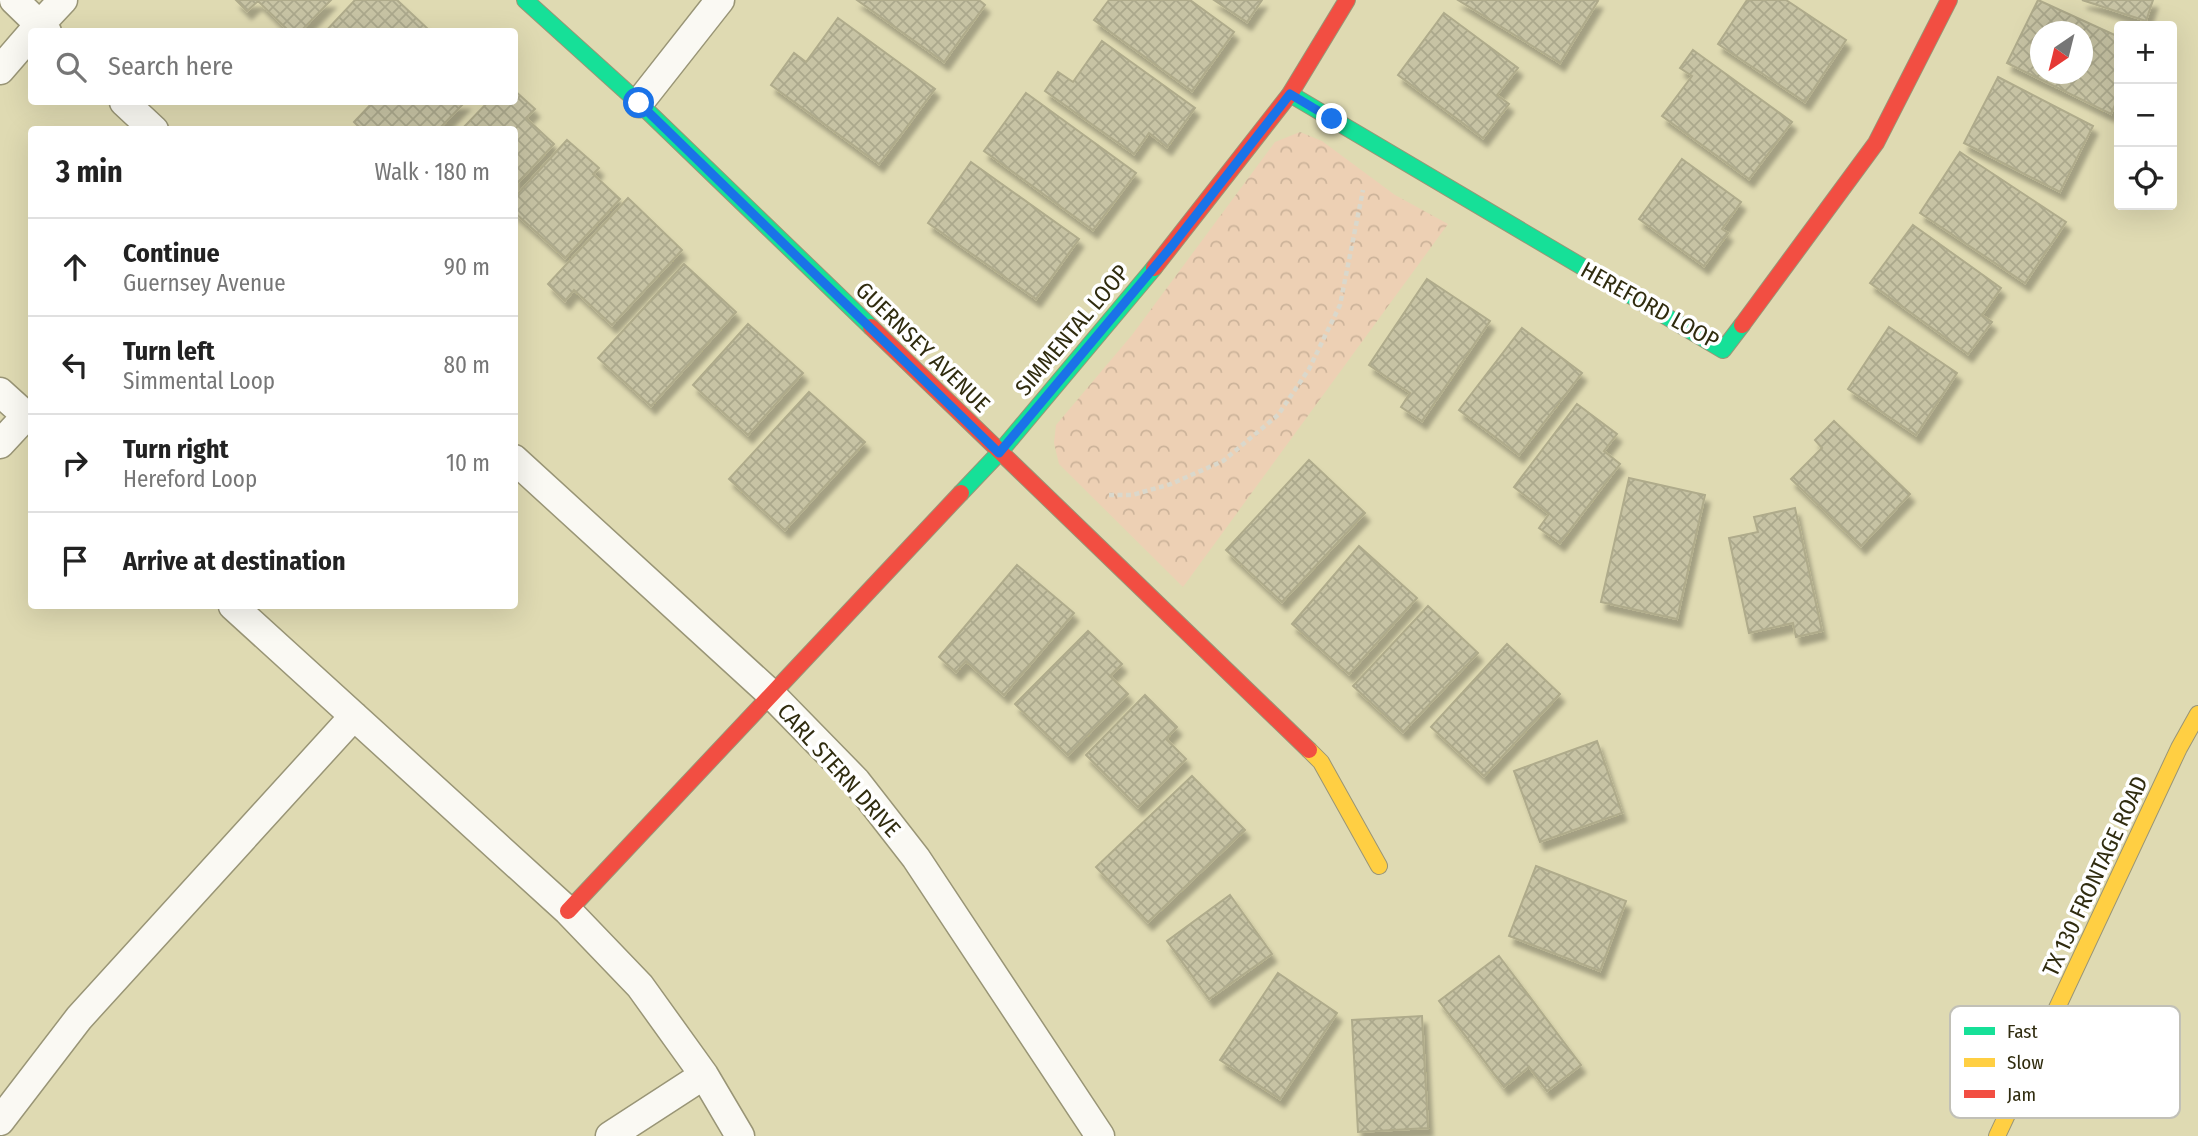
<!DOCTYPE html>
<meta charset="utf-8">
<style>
body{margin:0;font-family:"Fira Sans Condensed",sans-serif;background:#f6f6f6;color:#222}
.controls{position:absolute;right:21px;top:21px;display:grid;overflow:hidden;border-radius:7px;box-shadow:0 7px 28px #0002}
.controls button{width:63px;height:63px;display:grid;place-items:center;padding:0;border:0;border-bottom:2px solid #e0e0e0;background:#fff;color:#222;font:35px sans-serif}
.compass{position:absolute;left:2030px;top:21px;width:63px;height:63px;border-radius:50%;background:#fff;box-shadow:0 7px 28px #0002;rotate:215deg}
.stop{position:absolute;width:21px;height:21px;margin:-16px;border:5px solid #1a73e8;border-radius:50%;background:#fff}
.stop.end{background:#1a73e8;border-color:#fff;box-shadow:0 2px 7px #0008}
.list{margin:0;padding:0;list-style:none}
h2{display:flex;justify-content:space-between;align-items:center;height:91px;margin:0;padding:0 28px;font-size:30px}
h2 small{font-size:23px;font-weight:400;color:#767676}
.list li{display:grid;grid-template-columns:46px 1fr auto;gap:21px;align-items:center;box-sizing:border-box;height:98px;padding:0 28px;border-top:2px solid #e0e0e0}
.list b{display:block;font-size:26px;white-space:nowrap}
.list p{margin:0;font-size:23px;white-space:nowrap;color:#767676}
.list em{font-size:23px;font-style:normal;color:#767676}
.icon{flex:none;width:38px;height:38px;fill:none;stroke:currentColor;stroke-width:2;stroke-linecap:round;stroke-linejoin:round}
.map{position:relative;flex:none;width:2198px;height:1136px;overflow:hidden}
.search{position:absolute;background:#fff;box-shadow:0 7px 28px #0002;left:28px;top:28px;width:490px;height:77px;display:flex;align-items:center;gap:18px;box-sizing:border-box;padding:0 24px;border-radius:7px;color:#767676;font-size:26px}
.panel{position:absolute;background:#fff;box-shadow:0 7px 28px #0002;left:28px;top:126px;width:490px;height:483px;border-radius:7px}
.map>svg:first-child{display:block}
</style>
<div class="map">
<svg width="2198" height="1136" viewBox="0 0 2198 1136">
<defs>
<pattern id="forest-crowns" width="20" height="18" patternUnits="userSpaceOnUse" patternTransform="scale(1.75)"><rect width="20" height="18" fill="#edd0b4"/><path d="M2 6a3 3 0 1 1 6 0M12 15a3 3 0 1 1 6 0" fill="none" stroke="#ccb39a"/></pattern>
<pattern id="building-cross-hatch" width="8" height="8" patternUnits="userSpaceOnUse" patternTransform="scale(1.75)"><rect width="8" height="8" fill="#c7c3a4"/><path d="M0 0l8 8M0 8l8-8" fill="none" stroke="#aba88c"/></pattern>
<filter id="shadow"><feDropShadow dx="4.5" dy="8" stdDeviation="2" flood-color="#0004"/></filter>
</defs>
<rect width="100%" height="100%" fill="#dfdab2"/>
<path fill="url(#forest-crowns)" d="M1300 132 1322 141 1395 195 1448 224 1183 587 1059 464 1054 443 1056 425 1132 335 1275 142Z"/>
<path fill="url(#building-cross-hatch)" stroke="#afab8b" stroke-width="2" fill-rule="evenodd" filter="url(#shadow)" d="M236 0H331L300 32H290L258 1 247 11Z
M355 0H397L428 29 325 32Z
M857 0H979L985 5 944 62Z
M1109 0H1190L1234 32 1192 91 1094 20Z
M1214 0H1262L1247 22Z
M1458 0H1596L1598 1 1560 63Z
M1747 0H1786L1846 40 1805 102 1718 44Z
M2038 0 2119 37V96L2111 114 2007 63ZM2040 32H2082V74H2040Z
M2082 0H2153L2146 21Z
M1444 13 1518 68 1497 95 1509 104 1483 138 1398 75Z
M838 18 935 89 879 164 771 85 794 53 806 62Z
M1102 41 1195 108 1167 147 1149 133 1134 154 1045 91 1058 72 1073 82Z
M1693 50 1792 122 1749 179 1662 116 1692 76 1680 68Z
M1998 77 2093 126 2060 192 1964 143Z
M514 90 535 109 526 118 554 144 514 187V130H461L488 102H514Z
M1026 93 1136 173 1093 230 984 151Z
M373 102H465L438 130H362L354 122Z
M567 140 599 168 593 174 620 199 565 258 514 212V198Z
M1960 152 2066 222 2025 283 1920 213Z
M1682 159 1741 202 1722 229 1728 233 1704 266 1639 219Z
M971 162 1079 239 1036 299 928 223Z
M628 198 682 250 612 325 574 290 565 301 548 284Z
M1913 225 2001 288 1982 315 1992 322 1968 354 1870 283Z
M684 264 736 312 651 406 598 358Z
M1427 279 1490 321 1422 421 1401 407 1410 393 1369 365Z
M748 324 803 373 748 435 693 385Z
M1889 327 1957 373 1916 435 1848 389Z
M1522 328 1582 373 1519 455 1459 410Z
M809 392 865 442 785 530 729 479Z
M1577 404 1617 434 1604 451 1620 464 1560 543 1539 528 1549 514 1514 487Z
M1834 421 1910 494 1861 546 1791 479 1822 448 1815 440Z
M1309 460 1365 513 1282 602 1226 550Z
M1629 478 1705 495 1677 619 1601 602Z
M1795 508 1822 631 1796 637 1793 623 1749 633 1729 538 1758 532 1754 517Z
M1359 546 1417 598 1349 674 1292 624Z
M1017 565 1074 613 1004 695 966 661 956 672 939 657Z
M1428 606 1478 653 1403 732 1353 686Z
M1088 631 1122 664 1110 676 1128 694 1068 755 1015 704Z
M1507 644 1560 694 1484 776 1431 727Z
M1145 695 1177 727 1166 739 1186 759 1138 807 1086 755Z
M1597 741 1622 813 1540 842 1514 771Z
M1192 776 1245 830 1148 922 1096 867Z
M1536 866 1626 901 1600 971 1509 936Z
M1230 895 1272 954 1209 999 1167 941Z
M1499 956 1581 1065 1547 1091 1529 1067 1504 1087 1439 1001Z
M1278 973 1337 1013 1280 1099 1220 1060Z
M1422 1016 1428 1128 1358 1132 1352 1020Z"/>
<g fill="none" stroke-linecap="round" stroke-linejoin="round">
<defs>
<path id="street" d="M14 0 47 32
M33 32 63 0
M0 70 32 33
M124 102 154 130
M639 103 720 0
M0 392 32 421
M0 444 26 416
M514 459 771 694 856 781 916 858 1100 1136
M233 606 568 911 640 986 704 1075 740 1136
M0 1121 79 1018 354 716
M610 1136 704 1075"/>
<path id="fast" d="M525 0 639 103 871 327
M1290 94 1723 350 1742 325
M961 493 999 453 1154 268"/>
<path id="slow" d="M2179 748 2198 714
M1309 750 1321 762 1379 866
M1997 1136 2179 748"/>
<path id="jam" d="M1154 268 1290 94 1347 0
M1742 325 1876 143 1949 0
M871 327 1309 750
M568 911 961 493"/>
</defs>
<use href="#street" stroke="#999576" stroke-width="31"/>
<use href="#fast" stroke="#999576" stroke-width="18"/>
<use href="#slow" stroke="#999576" stroke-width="18"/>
<use href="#jam" stroke="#999576" stroke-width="18"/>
<path stroke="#dad8cc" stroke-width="4.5" stroke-dasharray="5 3.5" stroke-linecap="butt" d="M1109 495H1132L1171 484 1223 461 1278 415 1309 369 1340 305 1363 190"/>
<use href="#street" stroke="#faf9f3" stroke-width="28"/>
<use href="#fast" stroke="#16e098" stroke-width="16"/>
<use href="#slow" stroke="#ffcf43" stroke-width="16"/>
<use href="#jam" stroke="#f24e42" stroke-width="16"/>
</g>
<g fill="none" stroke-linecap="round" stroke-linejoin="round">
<path stroke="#1a73e8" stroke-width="9" d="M639 103 999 453 1172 246 1290 94 1332 119"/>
</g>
<g text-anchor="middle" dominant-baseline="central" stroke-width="7" stroke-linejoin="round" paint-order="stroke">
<g font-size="23" fill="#302c0f" stroke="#fff">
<text transform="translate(1650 305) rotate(29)">HEREFORD LOOP</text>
<text transform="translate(1072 330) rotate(-50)">SIMMENTAL LOOP</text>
<text transform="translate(923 347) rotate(44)">GUERNSEY AVENUE</text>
<text transform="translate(839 770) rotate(48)">CARL STERN DRIVE</text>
<text transform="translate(2095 876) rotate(-65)">TX 130 FRONTAGE ROAD</text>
</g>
</g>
<rect x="1950" y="1006" width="230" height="112" rx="10" fill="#fff" stroke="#c1c0b7" stroke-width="2"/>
<rect x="1964" y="1027" width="31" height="8" fill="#16e098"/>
<rect x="1964" y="1058" width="31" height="9" fill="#ffcf43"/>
<rect x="1964" y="1090" width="31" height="8" fill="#f24e42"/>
<g font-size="19" fill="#302c0f">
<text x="2007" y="1038">Fast</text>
<text x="2007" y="1069">Slow</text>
<text x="2007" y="1101">Jam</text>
</g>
</svg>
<div class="controls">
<button>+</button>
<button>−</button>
<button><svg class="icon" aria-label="locate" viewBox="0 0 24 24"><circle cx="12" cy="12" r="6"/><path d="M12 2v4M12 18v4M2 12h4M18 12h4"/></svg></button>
</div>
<svg class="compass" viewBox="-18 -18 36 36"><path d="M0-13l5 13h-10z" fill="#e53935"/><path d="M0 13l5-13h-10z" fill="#767676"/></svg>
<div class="stop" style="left:639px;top:103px"></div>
<div class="stop end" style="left:1332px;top:119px"></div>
<div class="search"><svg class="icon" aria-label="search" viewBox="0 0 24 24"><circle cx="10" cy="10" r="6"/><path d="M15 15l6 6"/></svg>Search here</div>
<section class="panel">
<h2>3 min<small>Walk · 180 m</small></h2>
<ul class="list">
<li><svg class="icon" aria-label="ahead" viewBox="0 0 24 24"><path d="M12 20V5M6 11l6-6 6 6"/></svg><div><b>Continue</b><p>Guernsey Avenue</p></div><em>90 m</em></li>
<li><svg class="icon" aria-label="left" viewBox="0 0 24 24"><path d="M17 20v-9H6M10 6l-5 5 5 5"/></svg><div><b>Turn left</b><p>Simmental Loop</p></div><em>80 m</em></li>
<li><svg class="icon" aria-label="right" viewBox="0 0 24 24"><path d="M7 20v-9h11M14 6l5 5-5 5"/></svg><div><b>Turn right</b><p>Hereford Loop</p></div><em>10 m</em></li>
<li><svg class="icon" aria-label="arrive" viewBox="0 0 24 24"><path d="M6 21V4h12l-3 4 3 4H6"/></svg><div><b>Arrive at destination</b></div></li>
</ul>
</section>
</div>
